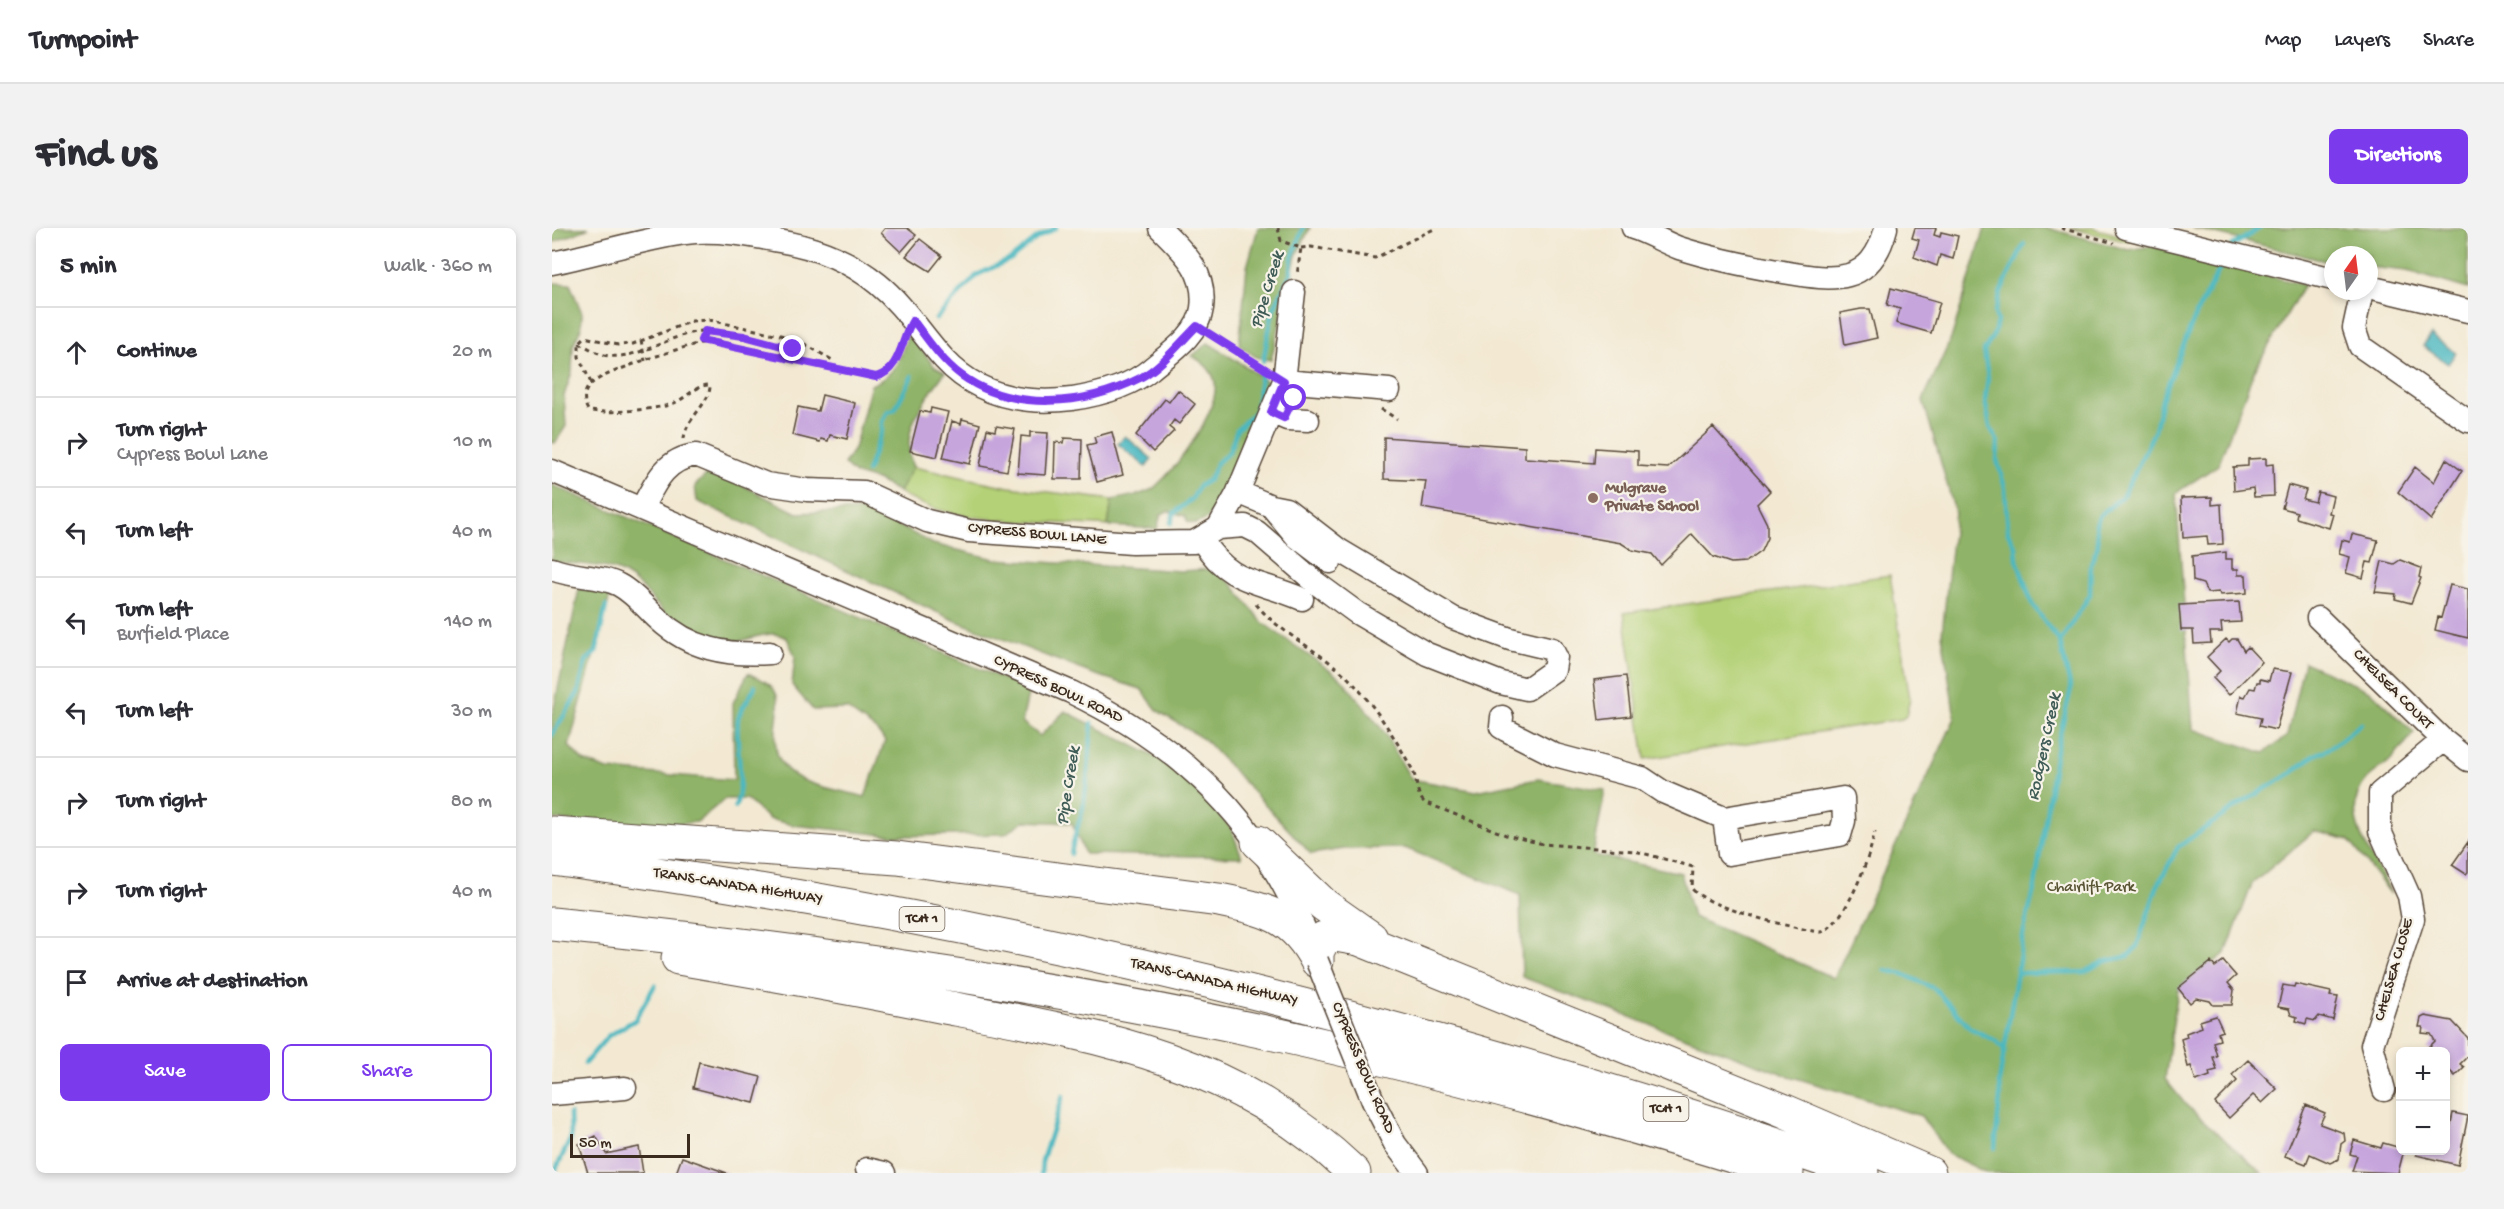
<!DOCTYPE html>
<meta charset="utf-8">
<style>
body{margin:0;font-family:"Gochi Hand",sans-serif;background:#f2f2f3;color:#2b2b33}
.controls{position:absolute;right:18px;bottom:18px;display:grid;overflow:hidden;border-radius:9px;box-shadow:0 3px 9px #0003}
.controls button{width:54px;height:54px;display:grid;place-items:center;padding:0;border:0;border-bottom:2px solid #e1e1e2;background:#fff;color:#2b2b33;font:30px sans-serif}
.compass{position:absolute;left:1772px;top:18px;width:54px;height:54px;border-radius:50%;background:#fff;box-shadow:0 3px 9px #0003;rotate:14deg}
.scale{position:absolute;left:18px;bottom:15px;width:120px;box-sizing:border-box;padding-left:6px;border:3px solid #3b2a1e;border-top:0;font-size:16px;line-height:21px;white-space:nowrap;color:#3b2a1e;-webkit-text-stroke:4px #f7f3e8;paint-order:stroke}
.stop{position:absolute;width:18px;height:18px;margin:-14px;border:4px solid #7c3aed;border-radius:50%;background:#fff}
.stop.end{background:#7c3aed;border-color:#fff;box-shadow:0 2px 6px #0008}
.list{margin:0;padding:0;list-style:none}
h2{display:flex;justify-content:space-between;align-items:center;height:78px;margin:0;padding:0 24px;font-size:26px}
h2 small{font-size:20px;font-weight:400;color:#7c7c81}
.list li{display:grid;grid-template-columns:39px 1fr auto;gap:18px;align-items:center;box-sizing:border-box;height:90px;padding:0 24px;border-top:2px solid #e1e1e2}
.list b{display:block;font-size:22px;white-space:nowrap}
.list p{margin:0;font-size:20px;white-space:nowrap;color:#7c7c81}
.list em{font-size:20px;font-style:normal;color:#7c7c81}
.actions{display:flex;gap:12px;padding:18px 24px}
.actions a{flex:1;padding:14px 0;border:2px solid #7c3aed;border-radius:9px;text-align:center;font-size:21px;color:#7c3aed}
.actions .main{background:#7c3aed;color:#fff}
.icon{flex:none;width:33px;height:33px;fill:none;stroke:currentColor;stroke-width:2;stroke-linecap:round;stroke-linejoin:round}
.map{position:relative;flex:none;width:1916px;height:945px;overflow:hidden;border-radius:9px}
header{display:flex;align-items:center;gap:36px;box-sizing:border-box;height:84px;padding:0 30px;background:#fff;border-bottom:2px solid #e1e1e2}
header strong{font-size:28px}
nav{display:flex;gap:33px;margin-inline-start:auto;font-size:21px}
.intro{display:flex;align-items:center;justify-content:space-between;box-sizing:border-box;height:144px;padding:0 36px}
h1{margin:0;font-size:42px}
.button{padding:15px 27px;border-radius:9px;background:#7c3aed;color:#fff;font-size:21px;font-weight:700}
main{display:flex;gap:36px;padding:0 36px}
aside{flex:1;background:#fff;border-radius:9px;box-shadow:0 3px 9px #0003}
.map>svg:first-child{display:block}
</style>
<header>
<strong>Turnpoint</strong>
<nav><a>Map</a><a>Layers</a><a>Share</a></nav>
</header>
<div class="intro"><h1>Find us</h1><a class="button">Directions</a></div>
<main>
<aside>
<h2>5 min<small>Walk · 360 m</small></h2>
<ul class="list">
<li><svg class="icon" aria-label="ahead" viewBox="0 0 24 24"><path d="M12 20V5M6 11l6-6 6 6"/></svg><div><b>Continue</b></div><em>20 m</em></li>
<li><svg class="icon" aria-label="right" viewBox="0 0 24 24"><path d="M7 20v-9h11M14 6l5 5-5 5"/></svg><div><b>Turn right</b><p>Cypress Bowl Lane</p></div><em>10 m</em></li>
<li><svg class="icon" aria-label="left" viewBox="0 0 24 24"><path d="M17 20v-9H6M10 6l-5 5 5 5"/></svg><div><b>Turn left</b></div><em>40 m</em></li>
<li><svg class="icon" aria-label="left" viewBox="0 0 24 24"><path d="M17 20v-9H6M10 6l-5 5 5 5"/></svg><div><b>Turn left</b><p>Burfield Place</p></div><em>140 m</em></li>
<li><svg class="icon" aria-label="left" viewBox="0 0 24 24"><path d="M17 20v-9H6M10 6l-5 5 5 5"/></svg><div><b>Turn left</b></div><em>30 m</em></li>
<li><svg class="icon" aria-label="right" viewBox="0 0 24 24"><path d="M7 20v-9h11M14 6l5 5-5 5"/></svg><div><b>Turn right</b></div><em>80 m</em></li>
<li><svg class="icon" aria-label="right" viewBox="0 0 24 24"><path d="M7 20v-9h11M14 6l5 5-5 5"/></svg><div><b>Turn right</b></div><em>40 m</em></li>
<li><svg class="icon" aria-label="arrive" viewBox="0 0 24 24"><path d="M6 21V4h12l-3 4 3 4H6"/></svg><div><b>Arrive at destination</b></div></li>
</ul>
<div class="actions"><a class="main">Save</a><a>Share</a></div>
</aside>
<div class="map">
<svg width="1916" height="945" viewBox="0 0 1916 945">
<rect width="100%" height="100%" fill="#f7f3e8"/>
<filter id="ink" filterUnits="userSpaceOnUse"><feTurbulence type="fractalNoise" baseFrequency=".0167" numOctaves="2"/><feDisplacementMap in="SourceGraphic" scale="12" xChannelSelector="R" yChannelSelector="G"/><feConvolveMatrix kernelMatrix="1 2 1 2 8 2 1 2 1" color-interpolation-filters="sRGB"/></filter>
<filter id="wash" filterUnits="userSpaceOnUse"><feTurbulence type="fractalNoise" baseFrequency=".008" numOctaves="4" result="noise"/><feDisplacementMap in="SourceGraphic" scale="24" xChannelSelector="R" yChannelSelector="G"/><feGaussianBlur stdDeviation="1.35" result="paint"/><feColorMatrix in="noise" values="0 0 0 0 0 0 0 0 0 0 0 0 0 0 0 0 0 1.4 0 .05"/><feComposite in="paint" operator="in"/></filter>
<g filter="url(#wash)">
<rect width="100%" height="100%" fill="#f3e9d3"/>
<path fill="#b4d177" stroke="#787e4a" stroke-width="1.5" d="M1518 0H1540L1579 10 1576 14Z
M361 239 457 259 560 272 556 298C496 293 395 298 347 264Z
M1338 347 1358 471 1354 488 1350 491 1093 531 1072 385Z"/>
<path fill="#8fb368" stroke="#656e43" stroke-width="1.5" d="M0 0H37L0 15Z
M706 0H758L744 28 719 132 704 129 687 117 695 39Z
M1433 0H1495L1577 22 1599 18 1752 57 1702 143 1666 237 1624 265 1641 501 1712 525 1735 508 1752 434 1820 464 1862 505C1855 513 1848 522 1841 530 1833 538 1823 543 1815 551 1783 587 1825 631 1839 666L1797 612 1762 603 1700 656 1674 725 1626 762 1613 851 1634 877 1710 945H1435L1396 926 1369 888 1234 847 970 749 968 667 853 620 792 621 759 626 653 512 606 483 589 461 538 445 402 392 145 273 143 258 154 247 188 256 245 285 317 282 381 316 443 331 629 343 659 341 679 355 711 395 790 451 832 504 859 551 924 563 986 551 1053 562 1041 627 1129 645 1141 689 1282 750 1403 490 1390 406 1403 284 1371 172 1399 111Z
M1640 0H1916V61L1855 43 1817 39V27H1781V35Z
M0 55 18 56 30 85 29 100 21 118 20 144 12 168 14 198 3 215 0 214Z
M356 105 383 139 393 144C372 174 347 201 361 239L347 264 325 252 303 246 292 236 302 221 319 157C344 147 349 130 356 105Z
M656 115C667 122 711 148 716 155 709 184 678 272 656 290 652 293 647 294 643 296L636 294 633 288 616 283 609 286 605 301 556 298 560 272C572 269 595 267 604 258 624 240 667 184 663 155 661 142 651 134 640 128Z
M0 257 477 462 470 494 488 508 513 483 623 539 679 600 690 629 533 626 520 595 472 593 453 606 344 608 241 597 217 591 194 571H173L145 594 78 601 0 591V489L27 361 59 364 17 518 31 533 56 542 182 552 181 475 196 445C204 449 214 452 220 459 240 481 201 525 247 550 265 560 293 563 313 569L333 513 324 502 295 481 261 482 240 457 243 428 235 410C211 397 191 421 165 412 146 406 127 398 112 384 99 372 89 355 72 346 51 335 23 337 0 333Z"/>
<path fill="#4ab8c1" stroke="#427170" stroke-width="1.5" d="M1879 107 1904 125 1896 136 1871 118Z
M573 208 600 231 594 239 566 216Z"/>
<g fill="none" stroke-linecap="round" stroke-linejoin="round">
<path stroke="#4ab8c1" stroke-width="4.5" d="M1472 16 1449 63 1443 84 1445 93 1442 106 1432 123 1436 150 1433 172 1438 199 1446 214 1445 232 1453 260 1456 305 1464 319 1465 332 1480 376 1508 414
M1680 18 1708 0
M384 91 425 47 459 31 485 10 504 0
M711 133 721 82 739 44 740 30 751 0
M315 244 330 202V193L336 183 343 181 360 148
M619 295 622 285 640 271 647 258 657 252 665 235 677 224 685 201 704 183 709 145
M0 507 26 465 34 433 44 424 54 378
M183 579C194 552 183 520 186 491 187 482 199 469 203 458
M519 626C522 607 527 597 531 580 536 552 538 523 540 495
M1333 742 1351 746 1383 761 1418 800 1444 813 1453 823
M1465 745 1532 744 1551 734 1577 728 1585 718 1605 659 1626 619 1688 576 1741 544 1761 528 1778 520 1809 496
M33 835 56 808 83 792 103 757
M1443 920 1448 869 1447 854 1472 702 1483 658 1504 522 1519 461 1508 414 1538 367 1539 335 1546 317 1544 296 1548 287 1570 269 1581 248 1603 202 1610 171 1644 86 1673 31
M2 945 19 910 18 886
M489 945 490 933 511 868"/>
</g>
<g id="blocks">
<path fill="#c6a5dd" d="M333 0H355L364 7 349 24 329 5Z
M1363 0H1384L1382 7 1388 9 1389 4 1406 8 1401 31 1388 27 1385 38 1362 29 1367 12 1360 10Z
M368 11 390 28 378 43 354 28Z
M1339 60 1388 74 1379 105 1344 95 1348 81 1335 77Z
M1309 81H1318L1325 110 1293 117 1288 85Z
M626 162 643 176 627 196 622 192 617 199 622 203 601 224 584 207 613 171 617 174Z
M270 167 303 175 295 211 278 207 276 213 269 211 268 214 240 207 246 179 266 183Z
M379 180 396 184 385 229 358 223 368 183 378 185Z
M410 191 428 196 418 236 391 230 400 193 409 196Z
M444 198 463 201 455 243 428 238 435 201 443 203Z
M1161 199 1218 263 1205 276 1215 296V310L1209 323 1194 334 1179 335 1161 329 1140 306 1109 337 1100 326 1080 322 1069 315 870 280 874 253 832 251V209L973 219V230L1042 235 1043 220 1086 223V238L1116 240Z
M478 204 496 205 493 247 466 245 469 208 478 209Z
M560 204 571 247 545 254 535 217 544 215 542 209Z
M512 210 530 211 529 251H502L503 214 511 215Z
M1714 230V237L1721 236 1722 268 1702 269 1701 260 1682 263 1681 239 1696 238V231Z
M1894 231 1910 243 1879 292 1846 264 1863 239 1882 254Z
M1736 257 1754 262 1751 271 1763 274 1766 264 1781 268 1777 285 1781 286 1777 300 1744 290 1745 284 1730 280Z
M1660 269V277L1669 276 1671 316 1656 317 1655 308 1631 310 1629 270Z
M1800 306 1826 312 1820 335 1815 334 1811 350 1794 345 1798 329 1787 326 1790 312 1798 314Z
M1674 324V331H1680V341H1686V347H1694L1695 365 1668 367 1667 364 1655 365 1651 356 1641 353 1640 328Z
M1848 332 1869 340 1867 349 1869 350 1859 375 1843 371 1844 366 1823 364 1830 333 1842 336Z
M1898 357 1916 361V410L1883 402 1886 389 1889 390Z
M1687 374 1689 394 1669 395 1670 404H1658L1659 415 1642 416 1641 402H1629L1627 377Z
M1674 411 1677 414 1680 411H1685L1692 423 1696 419 1710 434 1677 467 1661 450 1668 443 1655 429Z
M1720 441 1740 444 1724 502 1707 498 1709 490 1685 485 1689 468 1693 469 1698 460 1703 461 1705 454H1708V451L1717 453Z
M1074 448 1079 488 1047 492 1042 452Z
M1916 614V644L1914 646 1900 637Z
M1671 733 1684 748 1676 755 1682 762 1680 777H1661L1658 773 1644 770 1638 775 1626 760 1659 734 1663 739Z
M1743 756 1779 764 1778 768 1786 769 1781 792 1767 788 1763 793 1755 791 1754 796 1744 793 1745 789 1739 787 1737 781 1726 779 1731 757 1742 759Z
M1664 788 1671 803 1666 805 1668 812 1661 814 1665 828 1661 829 1665 842 1657 844 1658 848 1644 853 1639 838 1636 839 1629 811 1635 809 1634 805 1650 799 1648 793Z
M1873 788 1900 793 1916 810V828L1908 836 1912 839 1903 848 1894 839V824L1875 821 1883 813 1879 806 1870 805 1871 799H1867L1869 790Z
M1696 832 1725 861 1710 875 1701 867 1677 890 1663 875 1685 853 1680 847Z
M147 834 209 849 202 875 141 860Z
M1754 877 1773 885 1768 896 1792 905 1793 913 1789 916 1787 931 1778 935 1758 926 1754 936 1733 928Z
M1901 885 1916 888 1906 937 1864 927 1863 922H1894V904L1897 905Z
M44 908 54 926 87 919 91 945H36L27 916Z
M1802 912 1829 920 1831 915 1845 919 1848 916V922H1852L1846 945 1800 943 1805 928 1798 926Z
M130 929 175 945H124Z"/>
</g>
</g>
<g filter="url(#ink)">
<use href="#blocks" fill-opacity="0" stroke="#574739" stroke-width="1.5"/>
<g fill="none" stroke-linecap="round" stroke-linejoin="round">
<defs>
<path id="minor" d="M1081 0C1097 5 1111 14 1127 20 1161 31 1196 38 1231 44 1279 52 1319 60 1334 0
M1574 0 1781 51
M0 35C44 26 88 12 133 5 164 1 197 7 227 13 263 19 298 33 326 56 353 78 369 106 392 131 426 168 471 177 520 171 546 167 579 158 599 141 618 125 647 106 650 80 655 44 631 23 608 0
M1817 59 1916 83
M1810 63 1802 100 1808 118 1916 193
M732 153 837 162
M719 184 735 191 756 192
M0 243 519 464C632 519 708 592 756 709
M686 264 719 278 745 309 778 334
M90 280C103 255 113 231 144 227L214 256 255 262 312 264 375 293 417 303 580 315 642 314 666 300 685 266 732 153 742 64
M666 300 693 298 705 304 764 355 805 385 875 426 949 455 975 461 1002 442 1004 429 1000 421 958 411 901 390 787 322 734 281 719 278
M649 311C679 358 704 351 750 371
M0 341C22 350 49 347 67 357 82 365 94 380 106 391 138 421 175 428 218 425
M1766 390 1891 512 1916 532
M950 489 949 499 954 502 1003 527 1090 550 1111 564 1172 590 1291 570 1292 593 1288 607 1177 626 1172 590
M1832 862 1820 817 1861 691 1857 668 1828 603V565L1891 512
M0 866 73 860
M821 873 843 916 865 945
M315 941 332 945"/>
<path id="highway" d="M0 605 345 630 667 672C714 681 742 688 765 733
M706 614 772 677 819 710
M0 631C446 690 885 798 1310 945
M0 696C244 720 487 755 727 807 899 845 1068 893 1235 945
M126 730C215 745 304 761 393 779 549 808 682 830 802 945
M765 733V724L772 710 783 707 807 711 1233 883 1377 945"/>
</defs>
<use href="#minor" stroke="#574739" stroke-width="25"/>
<use href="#highway" stroke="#574739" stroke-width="35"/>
<path stroke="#574739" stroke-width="3" stroke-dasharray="4.5 4.5" stroke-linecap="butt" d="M726 0 729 13 749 20 745 47
M1509 0 1562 15
M749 20 759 19 823 30 884 0
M660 107 715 142
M89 112 93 133
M27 115C36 119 47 127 57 128 90 131 118 106 150 103 180 101 212 113 241 121
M39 155 27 129V115L33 109 66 117 81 116 140 93 157 92 242 110 282 133
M829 181 845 191
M132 211C133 191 159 175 158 157 143 157 134 171 120 176 109 181 45 187 36 182 31 174 31 163 39 156 51 144 138 116 158 113L324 149C342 144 346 128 351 112
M704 376C730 408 772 424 800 454 824 480 843 509 860 541 866 552 863 565 872 574L954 607 991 616 1083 623 1141 639 1140 661C1155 679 1245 702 1270 704 1296 692 1317 630 1323 604"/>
<use href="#minor" stroke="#fff" stroke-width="22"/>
<use href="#highway" stroke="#fff" stroke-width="33"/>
<defs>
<path id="minor-bridge" d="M765 733 821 873"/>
</defs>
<use href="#minor-bridge" stroke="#574739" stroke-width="25" stroke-linecap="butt"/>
<use href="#minor-bridge" stroke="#fff" stroke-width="22"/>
</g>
</g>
<g fill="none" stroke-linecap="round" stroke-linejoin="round" filter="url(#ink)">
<path stroke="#7c3aed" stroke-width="8" d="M241 121 192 108 153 103 149 112 324 149C349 142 349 110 361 92 375 111 390 133 409 147 459 184 533 178 588 150 609 139 628 115 645 98L732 153 719 184 732 190 742 170"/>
</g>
<circle fill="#8d6e63" stroke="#f7f3e8" stroke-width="2" cx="1041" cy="270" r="6"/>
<g text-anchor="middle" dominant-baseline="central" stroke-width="4.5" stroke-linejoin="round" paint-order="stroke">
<g fill="#f7f3e8" stroke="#73665b" stroke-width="1.5">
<rect x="347.5" y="679" width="45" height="24" rx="4.5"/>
<rect x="1091.5" y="869" width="45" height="24" rx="4.5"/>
</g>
<g font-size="15" font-weight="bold" fill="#3b2a1e">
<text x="370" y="691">TCH 1</text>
<text x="1114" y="881">TCH 1</text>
</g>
<g font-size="16" font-weight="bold" fill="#785e54" stroke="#f7f3e8" text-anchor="start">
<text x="1053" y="261">Mulgrave<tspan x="1053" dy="18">Private School</tspan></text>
</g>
<g font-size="16" fill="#3b2a1e" stroke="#f7f3e8">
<text transform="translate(485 307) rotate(5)">CYPRESS BOWL LANE</text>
<text transform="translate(506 462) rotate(25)">CYPRESS BOWL ROAD</text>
<text transform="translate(1840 462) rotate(45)">CHELSEA COURT</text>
<text transform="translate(186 659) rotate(9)">TRANS-CANADA HIGHWAY</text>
<text transform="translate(1843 742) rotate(-74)">CHELSEA CLOSE</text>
<text transform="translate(662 755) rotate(13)">TRANS-CANADA HIGHWAY</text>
<text transform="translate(810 840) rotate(67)">CYPRESS BOWL ROAD</text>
</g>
<g font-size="16" fill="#595434" stroke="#f7f3e8">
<text x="1539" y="660">Chairlift Park</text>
</g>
<g font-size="18" font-style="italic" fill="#405c57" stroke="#f7f3e8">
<text transform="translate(716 62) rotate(-73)">Pipe Creek</text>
<text transform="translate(1493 519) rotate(-78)">Rodgers Creek</text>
<text transform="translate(517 558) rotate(-81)">Pipe Creek</text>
</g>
</g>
</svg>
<div class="controls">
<button>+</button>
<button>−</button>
</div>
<svg class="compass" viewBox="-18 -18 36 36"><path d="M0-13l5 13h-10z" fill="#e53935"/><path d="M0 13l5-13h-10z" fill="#7c7c81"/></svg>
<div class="scale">50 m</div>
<div class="stop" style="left:742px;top:170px"></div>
<div class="stop end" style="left:241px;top:121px"></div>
</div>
</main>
